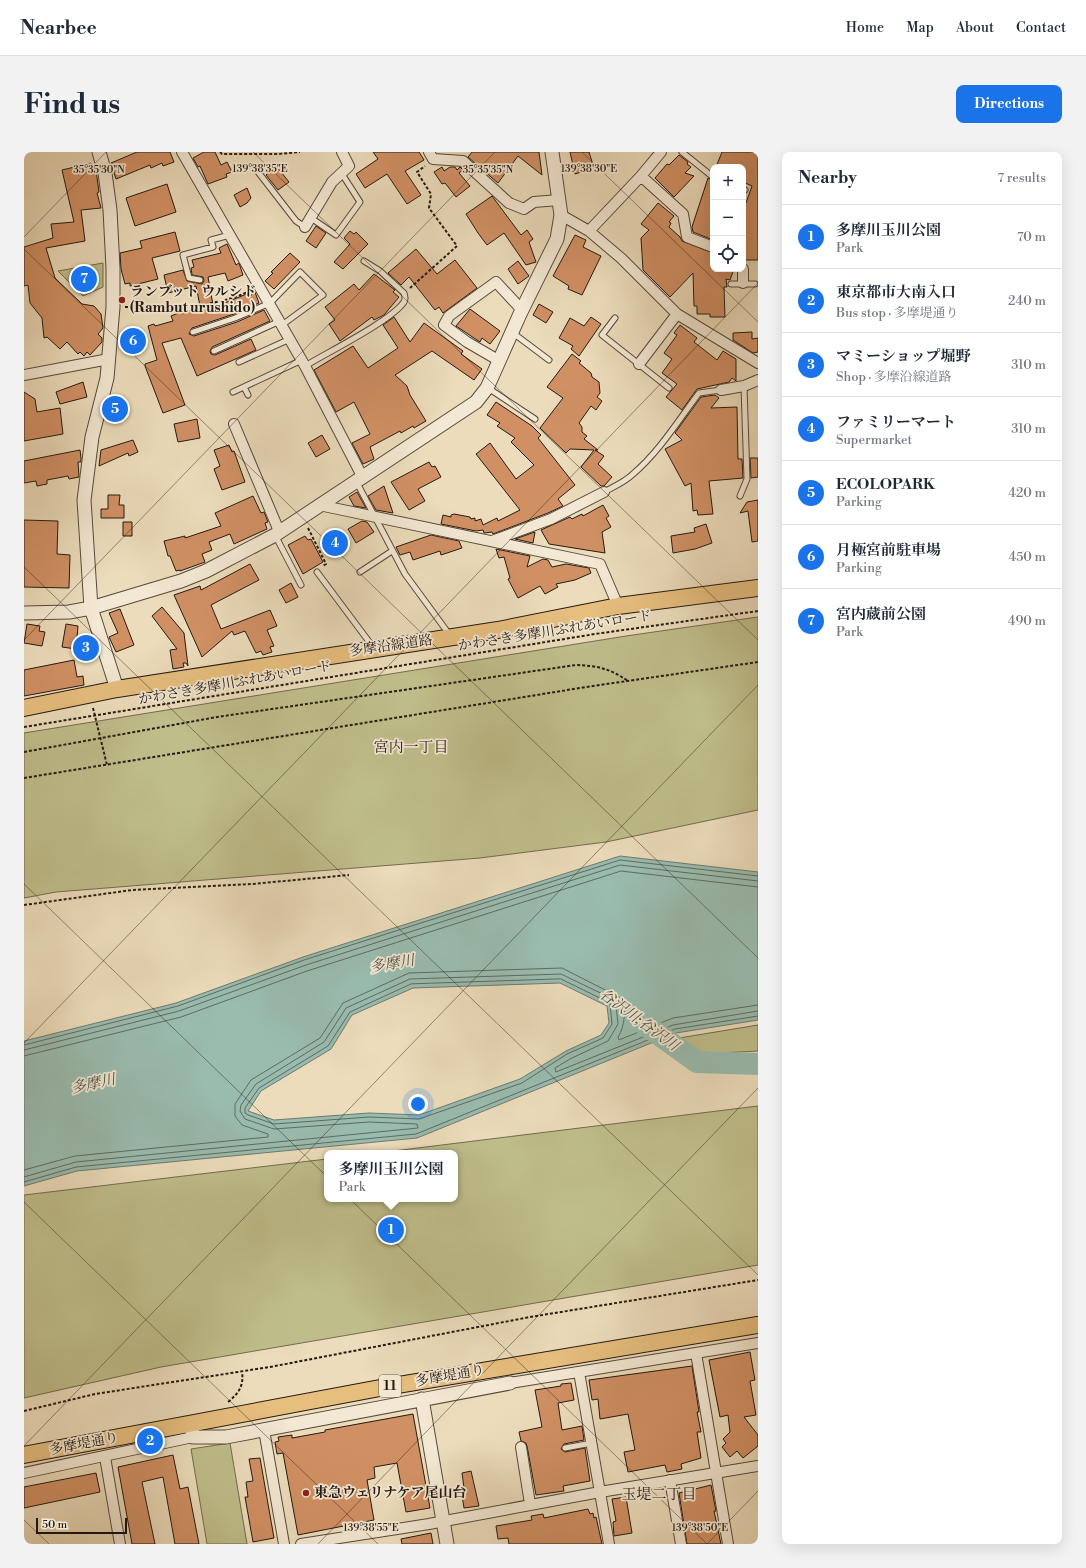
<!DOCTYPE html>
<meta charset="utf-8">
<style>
body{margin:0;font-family:"Libre Bodoni","Noto Serif JP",serif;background:#f2f2f3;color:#1f2937}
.controls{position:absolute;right:12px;top:12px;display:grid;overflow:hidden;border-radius:8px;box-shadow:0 4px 16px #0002}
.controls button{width:36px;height:36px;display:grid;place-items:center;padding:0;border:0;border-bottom:1px solid #e0e1e3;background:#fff;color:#1f2937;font:20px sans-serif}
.scale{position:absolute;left:12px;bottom:10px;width:91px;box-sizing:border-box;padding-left:4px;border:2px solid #251a12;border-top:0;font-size:11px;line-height:14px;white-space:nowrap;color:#251a12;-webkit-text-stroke:3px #f3e8d3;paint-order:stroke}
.you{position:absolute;left:394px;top:952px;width:14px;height:14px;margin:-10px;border:3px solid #fff;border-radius:50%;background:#1a73e8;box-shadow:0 0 0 6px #1a73e833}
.badge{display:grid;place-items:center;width:26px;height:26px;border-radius:50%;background:#1a73e8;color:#fff;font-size:13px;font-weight:700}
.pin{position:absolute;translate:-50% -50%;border:2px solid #fff;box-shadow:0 1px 4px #0006}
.popup{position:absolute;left:300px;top:998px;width:134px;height:52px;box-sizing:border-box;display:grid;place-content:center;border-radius:8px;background:#fff;filter:drop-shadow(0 1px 3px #0005);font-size:13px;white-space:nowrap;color:#747a83}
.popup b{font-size:15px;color:#1f2937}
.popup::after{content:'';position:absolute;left:50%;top:100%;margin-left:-8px;border:8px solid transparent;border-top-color:#fff}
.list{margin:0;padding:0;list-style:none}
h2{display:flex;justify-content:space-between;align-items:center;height:52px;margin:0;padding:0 16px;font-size:17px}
h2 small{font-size:13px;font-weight:400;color:#747a83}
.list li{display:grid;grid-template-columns:26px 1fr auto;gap:12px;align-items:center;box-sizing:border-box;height:64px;padding:0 16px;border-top:1px solid #e0e1e3}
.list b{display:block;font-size:15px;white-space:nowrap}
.list p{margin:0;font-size:13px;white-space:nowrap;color:#747a83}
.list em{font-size:13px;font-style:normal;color:#747a83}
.icon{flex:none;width:22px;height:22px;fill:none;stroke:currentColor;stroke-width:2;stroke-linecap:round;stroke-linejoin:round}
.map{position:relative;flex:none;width:734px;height:1392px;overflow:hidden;border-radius:8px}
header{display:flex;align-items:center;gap:24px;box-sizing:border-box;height:56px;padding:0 20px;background:#fff;border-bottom:1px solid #e0e1e3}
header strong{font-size:19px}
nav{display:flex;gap:22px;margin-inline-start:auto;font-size:14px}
.intro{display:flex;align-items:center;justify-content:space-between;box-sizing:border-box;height:96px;padding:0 24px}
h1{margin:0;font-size:28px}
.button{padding:10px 18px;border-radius:8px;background:#1a73e8;color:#fff;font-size:14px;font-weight:700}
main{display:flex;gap:24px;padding:0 24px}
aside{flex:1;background:#fff;border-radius:8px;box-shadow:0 4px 16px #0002}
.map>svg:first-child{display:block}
</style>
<header>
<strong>Nearbee</strong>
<nav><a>Home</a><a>Map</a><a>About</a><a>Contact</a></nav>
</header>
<div class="intro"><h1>Find us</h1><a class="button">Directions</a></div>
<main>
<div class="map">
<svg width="734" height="1392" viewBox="0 0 734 1392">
<rect width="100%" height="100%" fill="#ecdcbb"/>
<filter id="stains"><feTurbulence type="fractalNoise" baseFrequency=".005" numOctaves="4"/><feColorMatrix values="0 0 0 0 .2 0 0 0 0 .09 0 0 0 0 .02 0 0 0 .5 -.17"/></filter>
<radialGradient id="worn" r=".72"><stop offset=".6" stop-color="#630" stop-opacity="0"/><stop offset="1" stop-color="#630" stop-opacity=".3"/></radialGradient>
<path fill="#bfbe8b" stroke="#726c4e" d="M79 111V135L59 144 34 119Z
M734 465V658L582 690 456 706 32 740 0 746V581L602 484Z
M734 873V899L678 902 655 891V886Z
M734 954V1113L137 1215 0 1246V1043L303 1007V1047H431V1001H353Z
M206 1291 223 1392H183L167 1297Z"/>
<path fill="#99bcaf" stroke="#6b7b70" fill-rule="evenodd" d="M596 704 734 720V868L652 881 393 986 53 1019 0 1034V889L152 851 279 805ZM536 831 583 854 585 871 577 883 542 899 496 927 395 963 345 961 250 968 224 959 237 939 307 897 328 863 389 836Z"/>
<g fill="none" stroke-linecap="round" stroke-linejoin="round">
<path stroke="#5f6b60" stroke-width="1" d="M537 827 586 851 588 872 579 886 543 902 498 931 395 967 345 965 250 972 224 963 221 961V956L235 936 304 894 326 860 387 832Z
M0 893 154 854 280 808 596 708 734 724
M0 898 155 859 282 813 596 713 734 729
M0 904 157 865 283 819 597 719 734 735
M0 1018 51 1004 244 985V982L218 973 211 964V952L227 928 296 886 319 851 385 821 538 816 595 845C603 856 601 874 594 885L595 888 649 866 734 853
M0 1025 52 1010 394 976 393 972 345 970 250 977 221 967 216 959 217 953 232 932 300 890 322 856 386 827 537 822 589 847 592 853 594 872 584 889 546 907 531 916 532 920 649 873 734 859
M0 1030 52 1015 392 982 651 877 734 864"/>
<path stroke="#99bcaf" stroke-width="22" d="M616 869 673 910 734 912"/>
</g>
<path fill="#d09064" stroke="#251a12" d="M113 0H146L150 10 139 14 138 11 127 16 126 13 92 27 87 11Z
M180 0H191L197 13 203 10 208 20 202 22 203 25 184 32 176 14 174 15 169 6Z
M349 0H395L400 8 381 19 397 43 383 52 363 22 341 36 332 22 354 7Z
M448 0H515L518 23 494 4 474 31 444 5Z
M546 0H565L570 16 551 22Z
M698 0H734V108H719V50L722 51 728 34 719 30V15H692Z
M655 3 664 10 663 12 667 15 661 21 670 24 650 45 631 26 643 12 645 13Z
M67 11 68 19 72 18 75 40 73 41 77 56 57 58 61 89 22 96 31 126 58 152 70 154 77 162 79 176 74 182 78 186V190L66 203 63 200 60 204 56 200 54 202 43 190 36 197 23 185 20 186 18 166 6 151 4 133 0 134V95L29 86 27 72 50 70 38 18Z
M253 15 265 30 254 38 242 23Z
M418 15 420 19 426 15H431L433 18 436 15 439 18 435 21 446 34 432 45 421 31 418 32 410 20Z
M684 26 689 29V88L669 80 668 75Z
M143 32 152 60 111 74 102 46Z
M223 36 227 46 223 51 216 55 210 43Z
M468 44 497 83 503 78 509 87 505 90 512 110 502 113 480 81 463 93 454 81 442 62Z
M634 51 650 64 645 70 647 71 645 75 656 85 658 89 689 101V117H710L706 128 702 127 703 135H700L701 165H686V162H673V154H670L669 121 646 145 619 118 617 86 625 78 617 72Z
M292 74 302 81 292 96 282 89Z
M326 79 330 82 332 80 344 92 319 117 310 110 326 92 320 86Z
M151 80 156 99 128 106 134 127 106 134V131L101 132 97 117 96 101 118 96 116 89Z
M551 83 562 88 559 95 577 104 558 143 544 137 545 134 529 124Z
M203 92 212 113 215 111 219 123 204 129 201 121 184 125 189 153 192 152 193 154 225 141 226 144 231 140 235 151 210 162 168 176 165 182 170 184 213 170 240 158 246 169 188 195 186 199 187 202 191 203 227 187 232 198 173 224 157 186 138 191 161 253 139 261 121 214V212L133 208 124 174 130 172 131 174 149 169 147 164 157 160 158 162 176 154 172 134 144 141 140 123 159 118 163 129 178 132 180 129 179 125 168 123 167 116 170 115 168 108 197 101 195 96Z
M392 97 413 122 431 108 453 136 419 161 415 155 411 158 385 125 377 133 364 121Z
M266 101 276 110 250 137 241 129 249 121 247 120Z
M494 109 505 124 494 132 484 117Z
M350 122 371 138 369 140 375 145 360 163 350 168 348 165 316 189 305 172 311 168 301 155 330 132 335 138Z
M515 152 529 160 522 171 509 163Z
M446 157 476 179 466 192 458 186 456 190 432 174Z
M370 165 386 190 400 171 439 199 437 202 458 217 450 228 408 199 371 223 383 234 386 243 402 269 390 276 389 274 377 281 376 279 346 295 350 307 339 312 328 291 346 282 330 250 312 260 290 218 329 194 344 216 374 196 359 173Z
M567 165 577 172 555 204 547 197 549 194 535 186 546 166 560 174Z
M656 173 673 186 670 190 693 208 699 199 712 207V229L708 226 705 230 673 237 658 258 642 245 653 232 638 221 648 207 640 201 653 183 650 181Z
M728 180V187L734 186V200L729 201 709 188V181Z
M548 202 557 209 555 211 567 221 568 225 575 230 576 241 573 245 578 249 572 258 567 254 555 271 558 275V280L563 284 560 287 574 298H571L580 304 574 312 588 325 580 334H577L557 315 570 298 546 297 542 301 516 276 539 246 523 235Z
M59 230 63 245 36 252 32 240Z
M0 240 11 247 13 260 36 256 39 282 0 289Z
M691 243 695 246 687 256 713 255 714 307H718L719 326 685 329 689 362 674 363 673 358 669 359 667 331 661 334 641 297 658 288 651 281 677 245Z
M472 250 508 274 517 283 514 286 551 333 534 347 539 354 524 361 469 382 468 380 460 381 459 378 452 379 417 372 419 363 427 365V363L430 362 446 365 447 367 451 366V369L457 367 459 373 473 366 474 369 496 358 452 302 466 291 492 327 510 313 487 290 491 286 473 274 476 271 463 263Z
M173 267 176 286 154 290 150 272Z
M298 283 306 297 292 305 284 291Z
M109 288 114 300 105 304 104 301 75 314 77 298Z
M205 293 208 300 210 299 221 330 198 338 190 317 196 314 190 298Z
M56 298 57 306V310H54L55 325 45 327 44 324 23 328V332L13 334 12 329 0 331V309Z
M726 306H734V325L727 326Z
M405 310 408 315 411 314 417 325 394 337 401 349 385 358 367 330Z
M360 334 369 361 352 358 344 344Z
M333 340 342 356 330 354 325 345Z
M84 343H96L95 353H100V366H77V357H84Z
M229 344 237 361 240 360 244 370 241 371 243 377 210 392 206 382 185 390 188 398 178 402 181 410 156 419V418L152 419 146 404H144L140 389 161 384V386L197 374 191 361Z
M734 348V389L728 390 724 359 716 361 723 350Z
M579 353 585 364 582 366 587 375 578 380 581 401 525 392 517 378 546 365 548 367 558 362 559 364Z
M0 368 34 369 33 402 46 403 45 436 0 435Z
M338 369 343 370 350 380 332 391 324 377Z
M99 370H108V384H99Z
M682 372 688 391 671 397 649 401 647 384 671 380 670 376Z
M511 380 509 391 491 387Z
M407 383 435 389 438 396 417 403 416 399 389 408 386 400 376 403 372 395Z
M281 384 284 388 287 387 299 410 279 422 264 393Z
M472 397 506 404 503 415 519 407 524 408 528 415 542 412 565 416 567 421 551 428 532 432 534 435 521 442 516 434 494 446 484 427 486 426 480 405 475 406Z
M226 412 235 428 187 453 197 477 246 458 253 474 243 478 250 494 246 495 248 500 239 503 237 499 232 501 221 479 210 483 208 479 178 505 150 443 176 434 177 438Z
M267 431 274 445 262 451 255 438Z
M138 455 160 481 164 514 162 511H159L160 515 149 517 146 498 153 497 128 464Z
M96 457 110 493 92 500 85 485 94 481 85 461Z
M3 472 16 474 15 479 21 480 18 494 0 491Z
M42 472 54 474 53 486 69 490 73 500 38 495Z
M50 508 53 525 59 524 60 533 0 544V518Z
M726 1200 731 1228 726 1229 732 1263 720 1265 734 1283V1294L719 1306 713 1299 706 1305 698 1295 702 1291 699 1287 706 1280 704 1263 696 1265 685 1208Z
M668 1214 675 1260H673L677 1280H673L677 1306 657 1312 658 1317 643 1320 641 1313 604 1320 600 1300 611 1298 604 1262 576 1267 574 1247 568 1248 565 1228Z
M547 1231 550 1248 534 1251 538 1278 558 1274 560 1288 540 1292 537 1297 541 1300 561 1296 566 1329 539 1334 540 1339 512 1343 503 1294 502 1291 497 1289 495 1280 518 1275 511 1238 537 1234V1232Z
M389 1262 406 1356 382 1360 373 1311 350 1315 351 1326 343 1328 350 1368 274 1383 259 1301 253 1302 251 1290 255 1289 254 1285 268 1283V1286L301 1280V1278Z
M149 1303 156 1337 164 1335 175 1392H151L139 1325 118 1330 131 1392H108L94 1315Z
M236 1306 250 1386 229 1390 221 1345H224L222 1330 229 1329 225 1307Z
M447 1319 455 1354 440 1356 437 1337 440 1336 438 1321Z
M72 1321 76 1340 0 1356V1335Z
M687 1333 692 1359H690L697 1392H663L655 1341Z
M602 1345 608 1381 590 1384 589 1370 592 1369 588 1347Z
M564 1357 566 1362 569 1361 570 1366 572 1365 578 1392H485L484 1386 474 1387 472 1374 508 1368 507 1364 519 1362 520 1366Z
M407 1381 409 1392H378L377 1387Z"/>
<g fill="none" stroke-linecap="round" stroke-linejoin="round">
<defs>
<path id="service" d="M658 0 689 25
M231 16 272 69 281 75
M719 37 721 38
M287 66 312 83 336 50 318 22
M176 128 165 126 159 103 189 95 187 88 206 83
M707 132H731
M591 166 578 183 645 236
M169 180 211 166 246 151 276 120 299 143 258 173
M489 181 525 208
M190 199 256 169
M215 210 266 187
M281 214C304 200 367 169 380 150 382 147 381 144 380 141L356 119 340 109
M220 235 224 243
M464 236 511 267
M209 240 278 208
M332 329 381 422 425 482
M580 340C589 335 601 330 609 322 635 300 654 269 675 241L697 238
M716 344 723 327 720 234
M251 383 277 433
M293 420 349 495
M336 420 368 399
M541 1296 568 1291"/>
<path id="minor" d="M158 0 281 214 338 324
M405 0 409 7 439 9 485 51 500 57 510 50 535 48
M617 24 659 62 663 85 689 95
M537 63 565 79 597 106 653 162 734 211
M281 75 308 30 325 14 318 0
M565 79 617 24 637 0
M719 117V131
M474 208 443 190 420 173 425 164 472 130 498 158
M615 212 653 162
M0 223 85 207
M697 238 720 234 734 228
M210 272 255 379
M295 353 576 412 594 454
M468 389 527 367 580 340
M672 1201 704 1392
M555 1220 585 1392
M486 1231 734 1191
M240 1278 260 1392
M497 1295 506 1352
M81 1305 96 1392
M0 1321 169 1285
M646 1328 657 1392
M277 1392 405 1372 576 1340 734 1314"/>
<path id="tertiary" d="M75 0 81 21 86 58 89 116V155L83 226 68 285 60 348 67 456 93 537
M0 461 45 460 67 456 157 429 182 419 251 383 452 250 463 236 496 162 533 87 537 63 528 0
M398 1247 423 1392
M167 1271 169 1285H202L486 1231"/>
<path id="primary" d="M0 556 93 537 474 478 594 454 734 436
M0 1303 356 1236 734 1173"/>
</defs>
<use href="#service" stroke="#574a3c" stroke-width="7"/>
<use href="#minor" stroke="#574a3c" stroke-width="12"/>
<use href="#tertiary" stroke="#574a3c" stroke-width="15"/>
<use href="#primary" stroke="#251a12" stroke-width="18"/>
<path stroke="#251a12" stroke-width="2" stroke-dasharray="3 2" stroke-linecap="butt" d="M196 0 198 2H254L276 0
M386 136 433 94 405 56 407 42 393 20 401 14
M101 155C144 156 187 157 226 139
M284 376 302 412 299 414
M69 556 83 613
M0 575 571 482 734 459
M0 600 193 565 552 513C574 514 585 516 604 529
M0 626 562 535 734 510
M0 753 108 738 228 732 325 723
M204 1250C215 1241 220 1234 218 1219
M0 1259 71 1242 246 1215 506 1165 734 1128"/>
<use href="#service" stroke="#f3e8d3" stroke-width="5"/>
<use href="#minor" stroke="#f3e8d3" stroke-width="10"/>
<use href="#tertiary" stroke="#f3e8d3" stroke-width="13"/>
<use href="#primary" stroke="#e6be7e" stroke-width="16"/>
</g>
<path fill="none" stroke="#251a12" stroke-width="1" stroke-opacity="0.45" d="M229 0 734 488M558 0 734 170M0 85 82 0M0 97 734 806M0 415 734 1123M0 488 471 0M0 732 683 1392M0 891 734 131M0 1050 354 1392M0 1294 734 533M0 1368 25 1392M294 1392 734 936M683 1392 734 1339"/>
<g fill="#8f2418" stroke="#f3e8d3" stroke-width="1.5">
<circle cx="98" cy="148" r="4"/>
<circle cx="282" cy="1341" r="4"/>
</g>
<g text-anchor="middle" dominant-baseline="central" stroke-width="3.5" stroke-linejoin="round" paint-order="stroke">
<rect fill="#f3e8d3" stroke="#63584c" stroke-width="1" x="355" y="1223" width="22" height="22" rx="3"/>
<g font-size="13" font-weight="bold" fill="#251a12">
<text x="366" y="1234">11</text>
</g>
<g font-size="14" font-weight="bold" fill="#251a12" stroke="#f3e8d3" text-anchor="start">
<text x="106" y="140">ランブット ウルシド<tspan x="106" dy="16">(Rambut urushido)</tspan></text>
<text x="290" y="1341">東急ウェリナケア尾山台</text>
</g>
<g font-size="14" fill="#251a12" stroke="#f3e8d3">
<text transform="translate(531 479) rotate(-9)">かわさき多摩川ふれあいロード</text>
<text transform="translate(367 494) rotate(-8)">多摩沿線道路</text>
<text transform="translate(211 531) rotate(-10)">かわさき多摩川ふれあいロード</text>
<text transform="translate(426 1224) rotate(-10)">多摩堤通り</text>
<text transform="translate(60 1292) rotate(-11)">多摩堤通り</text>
</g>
<g font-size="15" fill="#251a12" stroke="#f3e8d3">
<text x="387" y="595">宮内一丁目</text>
<text x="635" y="1342">玉堤二丁目</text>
</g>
<g font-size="15" font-style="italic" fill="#4e5349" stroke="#f3e8d3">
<text transform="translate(368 812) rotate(-10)">多摩川</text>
<text transform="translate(615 868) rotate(36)">谷沢川;谷沢川</text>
<text transform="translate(69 932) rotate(-12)">多摩川</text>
</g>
</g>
<g font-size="10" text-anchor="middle" fill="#251a12" stroke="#f3e8d3" stroke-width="3.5" stroke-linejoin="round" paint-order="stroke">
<text x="236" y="20">139°38'35"E</text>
<text x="565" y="20">139°38'30"E</text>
<text x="464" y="21">35°35'35"N</text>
<text x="75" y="21">35°35'30"N</text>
<text x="347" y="1379">139°38'55"E</text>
<text x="676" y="1379">139°38'50"E</text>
</g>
<rect width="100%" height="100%" filter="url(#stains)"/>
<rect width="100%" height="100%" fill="url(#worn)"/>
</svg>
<div class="controls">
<button>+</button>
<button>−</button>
<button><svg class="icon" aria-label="locate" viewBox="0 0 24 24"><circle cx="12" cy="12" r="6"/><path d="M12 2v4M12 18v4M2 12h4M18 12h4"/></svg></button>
</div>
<div class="scale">50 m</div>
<div class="you"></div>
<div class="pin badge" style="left:367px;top:1078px">1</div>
<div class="popup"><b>多摩川玉川公園</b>Park</div>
<div class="pin badge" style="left:126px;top:1289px">2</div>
<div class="pin badge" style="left:62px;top:496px">3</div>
<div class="pin badge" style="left:311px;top:391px">4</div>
<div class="pin badge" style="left:91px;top:257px">5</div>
<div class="pin badge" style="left:109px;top:189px">6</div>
<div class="pin badge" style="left:60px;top:127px">7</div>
</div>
<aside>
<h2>Nearby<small>7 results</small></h2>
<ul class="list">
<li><span class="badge">1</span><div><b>多摩川玉川公園</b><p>Park</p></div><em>70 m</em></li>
<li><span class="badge">2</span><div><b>東京都市大南入口</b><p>Bus stop · 多摩堤通り</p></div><em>240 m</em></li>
<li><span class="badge">3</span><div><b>マミーショップ堀野</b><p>Shop · 多摩沿線道路</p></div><em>310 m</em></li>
<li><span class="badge">4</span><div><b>ファミリーマート</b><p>Supermarket</p></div><em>310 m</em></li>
<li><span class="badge">5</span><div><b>ECOLOPARK</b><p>Parking</p></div><em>420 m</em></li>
<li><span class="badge">6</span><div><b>月極宮前駐車場</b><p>Parking</p></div><em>450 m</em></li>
<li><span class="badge">7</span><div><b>宮内蔵前公園</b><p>Park</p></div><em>490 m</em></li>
</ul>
</aside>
</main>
